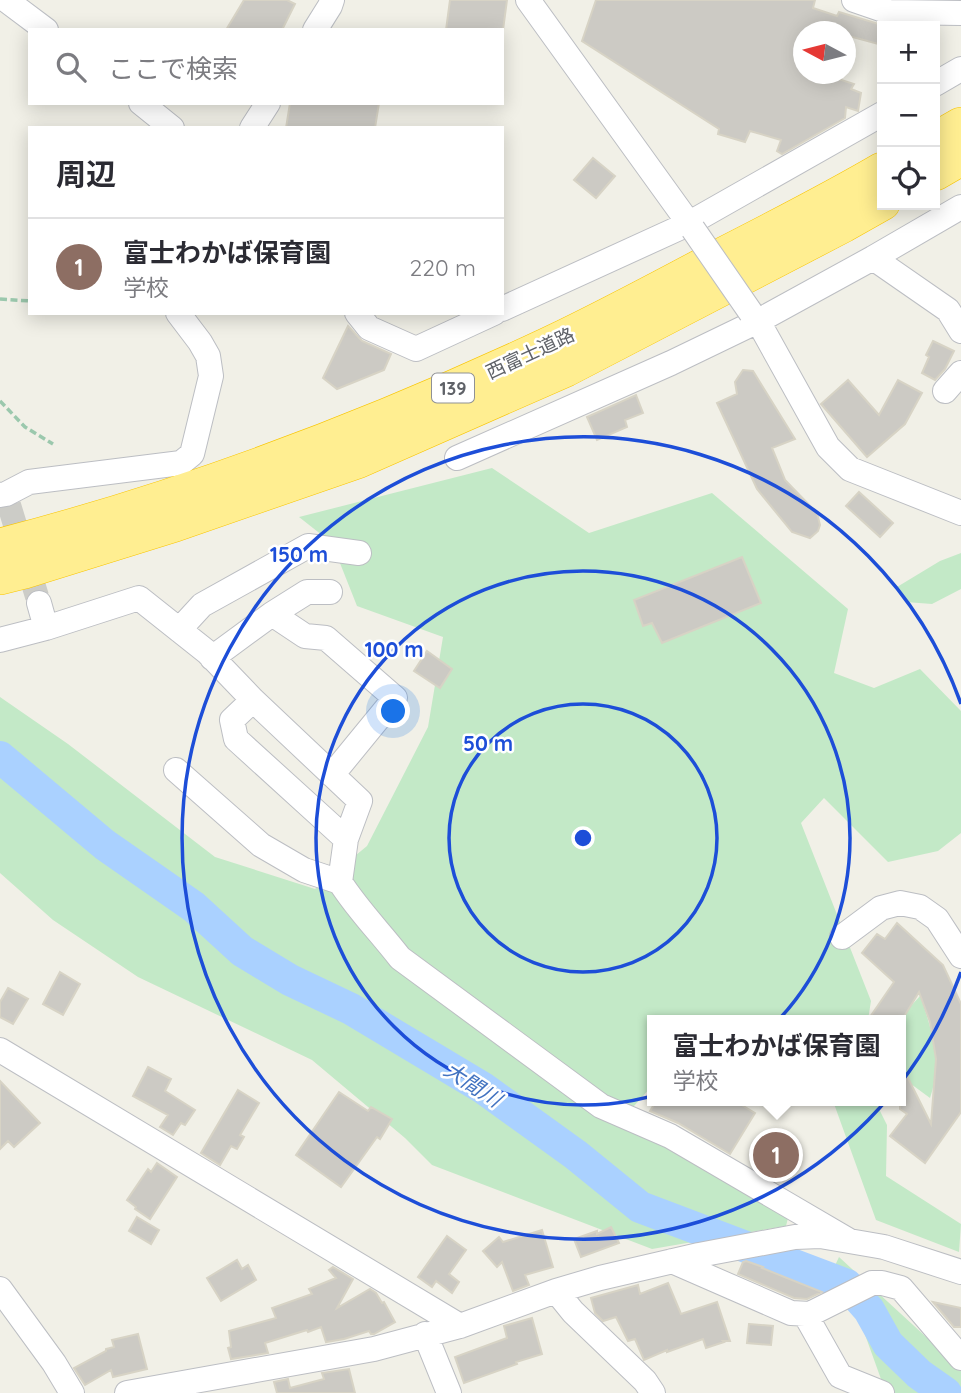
<!DOCTYPE html>
<html lang="ja">
<meta charset="utf-8">
<style>
body{margin:0;font-family:Quicksand,"Noto Sans JP",sans-serif;background:#f7f7f7;color:#2b2b33}
.controls{position:absolute;right:21px;top:21px;display:grid;overflow:hidden;border-radius:0px;box-shadow:0 4px 18px #0003}
.controls button{width:63px;height:63px;display:grid;place-items:center;padding:0;border:0;border-bottom:2px solid #e1e1e2;background:#fff;color:#2b2b33;font:35px sans-serif}
.compass{position:absolute;left:793px;top:21px;width:63px;height:63px;border-radius:50%;background:#fff;box-shadow:0 4px 18px #0003;rotate:277deg}
.you{position:absolute;left:394px;top:712px;width:24px;height:24px;margin:-18px;border:5px solid #fff;border-radius:50%;background:#1a73e8;box-shadow:0 0 0 10px #1a73e833}
.badge{display:grid;place-items:center;width:46px;height:46px;border-radius:50%;background:#d93025;color:#fff;font-size:23px;font-weight:700}
.pin{position:absolute;translate:-50% -50%;border:4px solid #fff;box-shadow:0 2px 7px #0006}
.popup{position:absolute;left:647px;top:1015px;width:259px;height:91px;box-sizing:border-box;display:grid;place-content:center;border-radius:0px;background:#fff;filter:drop-shadow(0 2px 5px #0005);font-size:23px;white-space:nowrap;color:#7c7c81}
.popup b{font-size:26px;color:#2b2b33}
.popup::after{content:'';position:absolute;left:50%;top:100%;margin-left:-14px;border:14px solid transparent;border-top-color:#fff}
.list{margin:0;padding:0;list-style:none}
h2{display:flex;justify-content:space-between;align-items:center;height:91px;margin:0;padding:0 28px;font-size:30px}
h2 small{font-size:23px;font-weight:400;color:#7c7c81}
.list li{display:grid;grid-template-columns:46px 1fr auto;gap:21px;align-items:center;box-sizing:border-box;height:98px;padding:0 28px;border-top:2px solid #e1e1e2}
.list b{display:block;font-size:26px;white-space:nowrap}
.list p{margin:0;font-size:23px;white-space:nowrap;color:#7c7c81}
.list em{font-size:23px;font-style:normal;color:#7c7c81}
.icon{flex:none;width:38px;height:38px;fill:none;stroke:currentColor;stroke-width:2;stroke-linecap:round;stroke-linejoin:round}
.map{position:relative;flex:none;width:961px;height:1393px;overflow:hidden}
.search{position:absolute;background:#fff;box-shadow:0 4px 18px #0003;left:28px;top:28px;width:476px;height:77px;display:flex;align-items:center;gap:18px;box-sizing:border-box;padding:0 24px;border-radius:0px;color:#7c7c81;font-size:26px}
.panel{position:absolute;background:#fff;box-shadow:0 4px 18px #0003;left:28px;top:126px;width:476px;height:189px;border-radius:0px}
.map>svg:first-child{display:block}
</style>
<div class="map">
<svg width="961" height="1393" viewBox="0 0 961 1393">
<rect width="100%" height="100%" fill="#f1f0e7"/>
<path fill="#c3e9c7" d="M492 468 589 533 712 493 848 609 834 673 874 688 920 669 961 711V833L938 851 888 862 824 798 801 823 871 1001 868 1020H652V1086L625 1116 789 1214 786 1226 652 1249 432 1165 405 1138 312 1060 138 977 53 920 0 873V697L68 744 215 857 315 889 367 846 428 727 443 637 357 606 332 543 299 517Z
M961 553V589L932 604 906 602 897 587 940 561Z
M920 996C932 1028 942 1065 930 1098L911 1084 900 1062V1028L902 1020 909 1008Z
M833 1101H875L887 1125 886 1176 961 1224 959 1252 876 1220Z
M839 1257 961 1369V1393H886L863 1329 832 1272Z"/>
<g fill="none" stroke-linecap="round" stroke-linejoin="round">
<path stroke="#aad1ff" stroke-width="32" d="M0 757 105 845 194 907 242 951 290 980 351 1009 483 1088 576 1155 640 1207 847 1285 869 1310 888 1344 919 1374 946 1393"/>
</g>
<path fill="#cccac4" stroke="#d7d3c5" stroke-width="2" d="M244 0H287L295 4 282 30H226Z
M450 0H507L503 30H446Z
M596 0H815L813 8 837 16 839 12 882 25V45L845 35V32H803V74H823L854 84 851 89 861 93 858 111 846 107 845 118 782 154 777 151 781 140 750 131 745 142 718 134 719 129 582 41Z
M290 103H379L375 128H286Z
M593 158 615 176 596 198 574 180Z
M348 326 362 341 391 354 384 370 337 389 323 378Z
M933 341 954 351 945 369 935 380 922 373 929 357 926 355Z
M743 370 753 371 795 439 772 448 785 480 817 513 820 525 818 531 810 538 792 532 757 489 717 403 737 394 735 382Z
M848 380 879 415 898 380 922 393 905 424 867 457 821 404Z
M636 395 643 413 625 420 627 427 597 440 587 417Z
M859 492 893 523 880 537 846 506Z
M742 557 761 603 662 643 652 623 643 626 634 600Z
M427 651 452 669 440 688 414 671Z
M897 923 943 965 961 1004V1112L925 1163 890 1136 907 1114 900 1109V1062L931 1124 936 1059 930 1022 919 992 902 1020H868L894 982 862 953 877 934 885 939Z
M60 972 80 984 63 1015 43 1004Z
M8 988 28 999 13 1024 0 1017V1002Z
M148 1067 171 1079 165 1091 195 1110 185 1125 181 1123 173 1135 160 1127 168 1115 133 1096Z
M0 1081 40 1123 14 1147 8 1141 0 1149Z
M238 1090 259 1103 240 1135 244 1137 237 1149 231 1146 220 1165 201 1153Z
M339 1092 368 1111 371 1107 392 1119 380 1139 377 1137 341 1187 296 1155Z
M656 1101H735L755 1113 730 1154 678 1123 650 1111Z
M157 1163 177 1177 150 1219 135 1209 136 1207 127 1200 148 1169 151 1172Z
M137 1217 159 1230 151 1244 129 1231Z
M611 1227 619 1243 581 1257 574 1239 597 1231V1234Z
M542 1230 553 1267 525 1275 529 1285 513 1291 502 1262 497 1267 483 1251 499 1237 503 1242Z
M447 1236 466 1250 449 1274 459 1282 452 1293 436 1281 432 1287 418 1277Z
M237 1260 242 1269 248 1265 256 1280 221 1301 207 1278Z
M746 1261 763 1267 762 1268 822 1292 807 1299 794 1298 738 1274 743 1262Z
M333 1267 353 1279 337 1308 370 1289 376 1293 382 1303 384 1302 395 1322 374 1334H371L369 1331 344 1339 326 1342 321 1327 308 1332 307 1330 265 1343 268 1353 231 1359 228 1348 231 1347 229 1331 276 1318 272 1308 312 1294 309 1289 336 1278 329 1270Z
M668 1283 681 1314 717 1302 730 1341H723L724 1342 706 1348 703 1339 667 1352V1350L644 1360 635 1339 628 1341 616 1317 603 1321 595 1313 591 1298 638 1285 640 1294Z
M933 1302 961 1308V1327H954Z
M532 1318 542 1354 516 1362 517 1364 464 1383 455 1357 507 1338 504 1326Z
M749 1324 773 1326 771 1345 747 1343Z
M138 1334 147 1369 113 1377 111 1370 85 1385 74 1368 106 1351V1349L114 1347 112 1340Z
M349 1369 355 1393H277L274 1382 288 1379 290 1388 324 1379 322 1373Z"/>
<g fill="none" stroke-linecap="round" stroke-linejoin="round">
<path stroke="#ccccc7" stroke-width="24" stroke-dasharray="24 12" stroke-linecap="butt" d="M9 505 39 603"/>
<defs>
<path id="minor" d="M6 0 46 30
M528 0 693 229
M854 0 889 12 961 13
M315 30 330 6 332 0
M935 84 961 69
M141 103 172 128
M252 128 268 103
M873 258 948 310 961 331
M502 309 688 224 882 114
M357 313 369 328 416 349 494 313
M751 313 758 321 828 447 850 469 961 513
M945 391 961 373
M457 458 671 363 758 321 873 258 961 207
M0 495 6 494 29 482 181 463 192 454 211 376 208 356 200 342 178 313
M39 603 46 628
M272 614 307 592H330
M179 630 202 605 308 546 359 553
M0 640 46 628 139 598 207 652 253 700 360 801 346 839 340 882C357 909 380 932 400 958L601 1106 670 1136 848 1240
M212 658 272 614 305 636 326 638 395 698 332 775
M253 700 232 720 236 739 346 839
M176 770 261 845 304 870 340 882
M842 937 881 908 900 903 920 907 937 919 961 956
M0 1050 460 1326
M672 1261 791 1313 810 1314 872 1283H882L901 1288 961 1358
M0 1289 54 1363 72 1393
M556 1291 573 1312 645 1381 653 1393
M805 1314 840 1376 882 1393
M425 1334 449 1393
M127 1393 374 1349 460 1326 556 1291 600 1278 699 1255 795 1237 820 1236 884 1247 961 1272"/>
<path id="highway" d="M935 141 961 126
M935 172 961 157
M0 547C189 498 373 428 550 345 607 318 663 288 719 258 774 230 829 202 882 171
M0 576 24 570 175 523 357 460 566 368 843 224 882 202"/>
</defs>
<use href="#minor" stroke="#bcbec3" stroke-width="26"/>
<use href="#highway" stroke="#f9c500" stroke-width="38"/>
<path stroke="#9bc8ad" stroke-width="3.5" stroke-dasharray="7 3.5" stroke-linecap="butt" d="M0 299 30 301
M0 401 25 427 53 444"/>
<use href="#minor" stroke="#fff" stroke-width="24"/>
<use href="#highway" stroke="#ffee91" stroke-width="37"/>
<defs>
<path id="minor-bridge" d="M693 229 751 313"/>
</defs>
<use href="#minor-bridge" stroke="#bcbec3" stroke-width="26" stroke-linecap="butt"/>
<use href="#minor-bridge" stroke="#fff" stroke-width="24"/>
</g>
<g fill="none" stroke="#1d4ed8" stroke-width="3.5">
<circle cx="583" cy="838" r="134"/>
<circle cx="583" cy="838" r="267"/>
<path d="M961 972A401 401 0 1 1 961 704"/>
</g>
<g text-anchor="middle" dominant-baseline="central" stroke-width="5" stroke-linejoin="round" paint-order="stroke">
<rect fill="#fff" stroke="#8f9195" stroke-width="2" x="432" y="373.5" width="42" height="29" rx="5"/>
<g font-size="18" font-weight="bold" fill="#5f6268">
<text x="453" y="388">139</text>
</g>
<g font-size="19" fill="#5f6268" stroke="#fff">
<text transform="translate(530 353) rotate(-25)">西富士道路</text>
</g>
<g font-size="21" font-style="italic" fill="#4273c1" stroke="#fff">
<text transform="translate(473 1084) rotate(33)">大間川</text>
</g>
</g>
<circle cx="583" cy="838" r="10" fill="#1d4ed8" stroke="#fff" stroke-width="3.5"/>
<g font-size="21" text-anchor="middle" font-weight="bold" fill="#1d4ed8" stroke="#fff" stroke-width="5" stroke-linejoin="round" paint-order="stroke">
<text x="299" y="562">150 m</text>
<text x="394" y="657">100 m</text>
<text x="488" y="751">50 m</text>
</g>
</svg>
<div class="controls">
<button>+</button>
<button>−</button>
<button><svg class="icon" aria-label="locate" viewBox="0 0 24 24"><circle cx="12" cy="12" r="6"/><path d="M12 2v4M12 18v4M2 12h4M18 12h4"/></svg></button>
</div>
<svg class="compass" viewBox="-18 -18 36 36"><path d="M0-13l5 13h-10z" fill="#e53935"/><path d="M0 13l5-13h-10z" fill="#7c7c81"/></svg>
<div class="you"></div>
<div class="pin badge" style="left:776px;top:1155px;background:#8d6e63">1</div>
<div class="popup"><b>富士わかば保育園</b>学校</div>
<div class="search"><svg class="icon" aria-label="search" viewBox="0 0 24 24"><circle cx="10" cy="10" r="6"/><path d="M15 15l6 6"/></svg>ここで検索</div>
<section class="panel">
<h2>周辺<small></small></h2>
<ul class="list">
<li><span class="badge" style="background:#8d6e63">1</span><div><b>富士わかば保育園</b><p>学校</p></div><em>220 m</em></li>
</ul>
</section>
</div>
